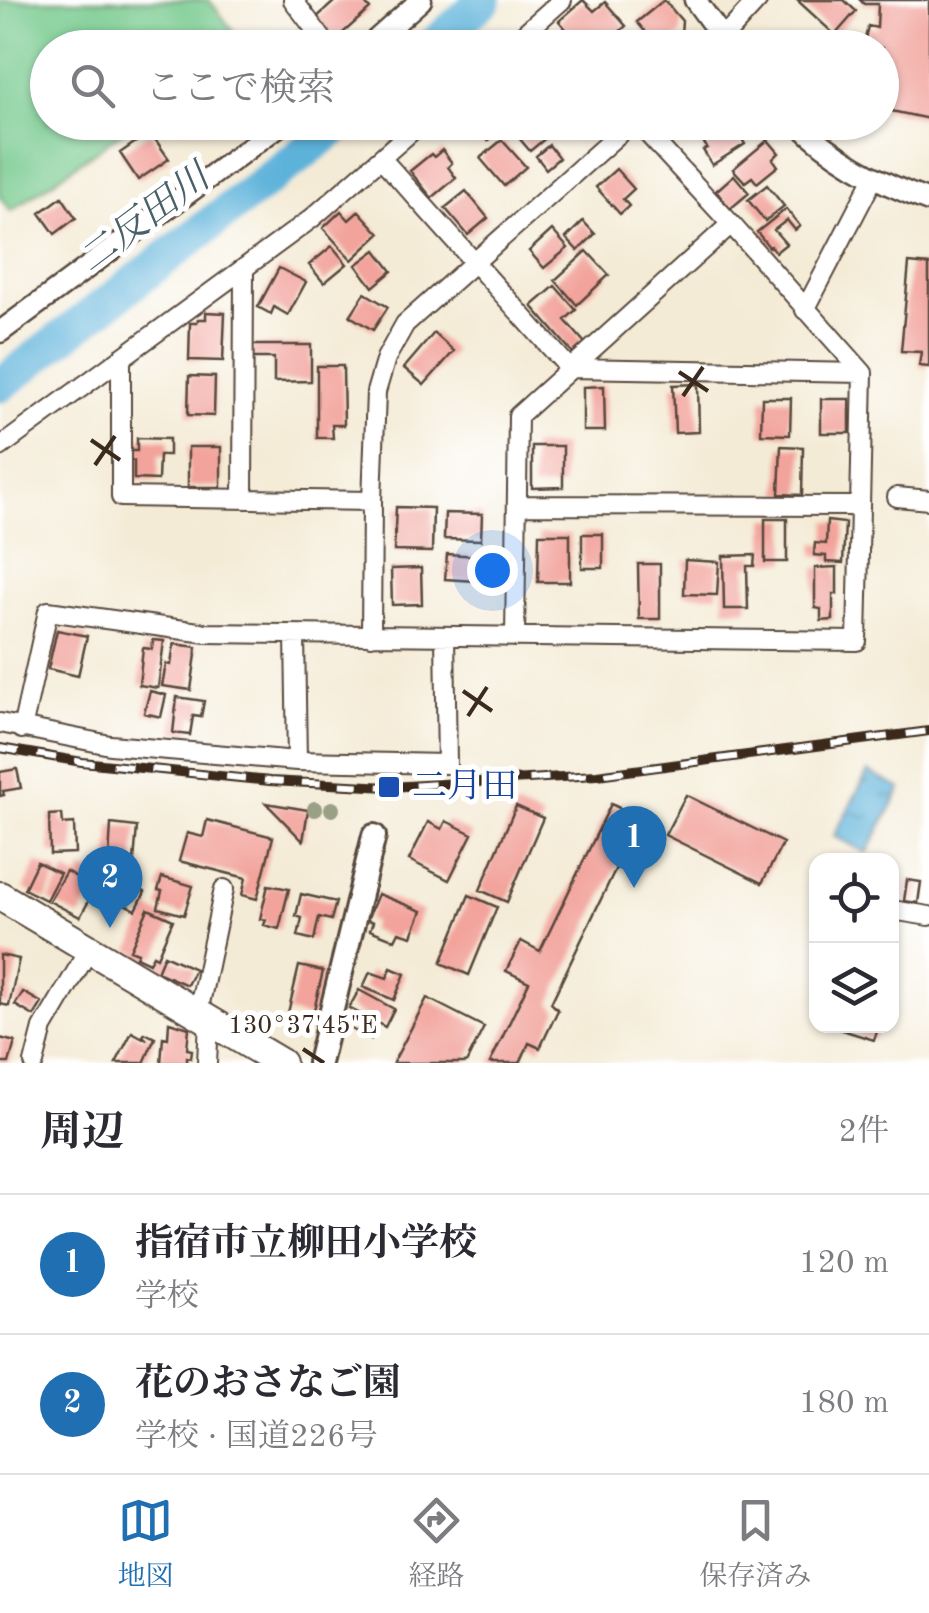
<!DOCTYPE html>
<html lang="ja">
<meta charset="utf-8">
<style>
body{margin:0;font-family:"Old Standard TT","Noto Serif JP",serif;background:#f2f2f3;color:#2b2b33}
.controls{position:absolute;right:30px;bottom:30px;display:grid;overflow:hidden;border-radius:20px;box-shadow:0 2px 8px #0004}
.controls button{width:90px;height:90px;display:grid;place-items:center;padding:0;border:0;border-bottom:2px solid #e1e1e2;background:#fff;color:#2b2b33;font:50px sans-serif}
.you{position:absolute;left:492px;top:570px;width:35px;height:35px;margin:-25px;border:8px solid #fff;border-radius:50%;background:#1a73e8;box-shadow:0 0 0 15px #1a73e833}
.badge{display:grid;place-items:center;width:65px;height:65px;border-radius:50%;background:#1f6fb2;color:#fff;font-size:32px;font-weight:700}
.pin{position:absolute;translate:-50% -82px;filter:drop-shadow(0 2px 5px #0008)}
.pin::after{content:'';position:absolute;top:52px;width:35px;height:30px;background:inherit;clip-path:polygon(0 0,100% 0,50% 100%)}
.list{margin:0;padding:0;list-style:none}
h2{display:flex;justify-content:space-between;align-items:center;height:130px;margin:0;padding:0 40px;font-size:42px}
h2 small{font-size:32px;font-weight:400;color:#7c7c81}
.list li{display:grid;grid-template-columns:65px 1fr auto;gap:30px;align-items:center;box-sizing:border-box;height:140px;padding:0 40px;border-top:2px solid #e1e1e2}
.list b{display:block;font-size:38px;white-space:nowrap}
.list p{margin:0;font-size:32px;white-space:nowrap;color:#7c7c81}
.list em{font-size:32px;font-style:normal;color:#7c7c81}
.icon{flex:none;width:55px;height:55px;fill:none;stroke:currentColor;stroke-width:2;stroke-linecap:round;stroke-linejoin:round}
.map{position:relative;flex:none;width:929px;height:1063px;overflow:hidden}
.search{position:absolute;background:#fff;box-shadow:0 2px 8px #0004;left:30px;right:30px;top:30px;height:110px;display:flex;align-items:center;gap:25px;box-sizing:border-box;padding:0 35px;border-radius:55px;color:#7c7c81;font-size:38px}
.sheet{height:410px;background:#fff}
nav{display:flex;justify-content:space-around;align-items:center;box-sizing:border-box;height:140px;border-top:2px solid #e1e1e2;background:#fff;font-size:28px;color:#7c7c81}
nav a{display:grid;justify-items:center;gap:5px}
nav .on{color:#1f6fb2}
.map>svg:first-child{display:block}
</style>
<div class="map">
<svg width="929" height="1063" viewBox="0 0 929 1063">
<defs>
<pattern id="water-ripples" width="26" height="14" patternUnits="userSpaceOnUse" patternTransform="scale(2.5)"><rect width="26" height="14" fill="#5db2da"/><path d="M2 4q2-2 4 0t4 0M15 11q2-2 4 0t4 0" fill="none" stroke="#4e91b0"/></pattern>
</defs>
<rect width="100%" height="100%" fill="#fff"/>
<filter id="ink" filterUnits="userSpaceOnUse"><feTurbulence type="fractalNoise" baseFrequency=".01" numOctaves="2"/><feDisplacementMap in="SourceGraphic" scale="20" xChannelSelector="R" yChannelSelector="G"/><feConvolveMatrix kernelMatrix="1 2 1 2 8 2 1 2 1" color-interpolation-filters="sRGB"/></filter>
<filter id="wash" filterUnits="userSpaceOnUse"><feTurbulence type="fractalNoise" baseFrequency=".0048" numOctaves="4" result="noise"/><feDisplacementMap in="SourceGraphic" scale="40" xChannelSelector="R" yChannelSelector="G"/><feGaussianBlur stdDeviation="2.25" result="paint"/><feColorMatrix in="noise" values="0 0 0 0 0 0 0 0 0 0 0 0 0 0 0 0 0 1.4 0 .05"/><feComposite in="paint" operator="in"/></filter>
<g filter="url(#wash)">
<rect width="100%" height="100%" fill="#f4ebd6"/>
<path fill="#75c98c" stroke="#587a55" stroke-width="2.5" d="M0 0H209L244 45 240 48H48V122L135 123 11 211 0 197Z"/>
<path fill="url(#water-ripples)" stroke="#4c6e7c" stroke-width="2.5" d="M868 772 901 789 867 853 834 836Z"/>
<g fill="none" stroke-linecap="round" stroke-linejoin="round">
<path stroke="#5db2da" stroke-width="35" d="M430 48 484 0
M0 385 343 122"/>
</g>
<g id="blocks">
<path fill="#f2a39b" d="M336 0H362L370 9 335 40 316 18Z
M583 0 594 11 605 2 626 26 601 48H561L573 37 559 21Z
M664 0 682 21 681 34 665 48H659L637 22Z
M797 0H844L856 11 835 35Z
M860 0H929V119L882 109V48H863L868 26 877 28 878 4H864Z
M472 122H502L505 126 488 141Z
M525 122H565L530 151 514 132Z
M710 122H724L727 126 732 123 745 144 712 165 703 150 707 148 697 131Z
M150 132 169 159 138 180 120 153Z
M502 140 526 167 504 186 480 158Z
M768 140 779 153 773 159 778 166 757 183 752 177 745 182 733 169Z
M549 145 559 158 546 169 536 156Z
M442 150 452 163 448 167 456 178 432 198 410 171 431 154 434 157Z
M616 169 634 189 623 199 629 206 620 214 596 187Z
M734 175 749 193 730 209 716 191Z
M767 185 784 206 765 221 748 200Z
M466 191 488 218 468 235 445 208Z
M62 197 76 218 55 234 40 213Z
M786 209 800 226 795 230 787 220 774 230 786 244 776 252 771 246 769 247 757 232Z
M341 211 349 220 359 211 380 234 352 260 323 228Z
M583 221 595 234 578 251 566 238Z
M552 230 568 248 544 268 529 251Z
M332 246 347 264 324 283 309 265Z
M376 250 392 271 373 287 356 265Z
M587 251 609 275 577 305 555 280Z
M909 263 929 265V367L919 366 921 352 901 351Z
M279 268 306 282 288 315 274 307 271 314 258 307Z
M555 286 576 310 565 320 585 343 573 353 532 306Z
M365 293 388 307 373 330 350 316Z
M206 312 225 313 223 361 189 360 190 323H197L198 319H206Z
M434 333 454 351 424 385 404 368Z
M252 345H311V381L274 382V358H252Z
M317 366H343L344 425H332L333 438H317Z
M189 376 215 377 214 416 188 415Z
M698 384 699 432 675 433 673 385Z
M604 386 605 431H583V387Z
M762 398H791L790 435 761 434Z
M821 399H850V433H821Z
M137 438 169 439V455H159L158 480 134 479V461L128 460 129 451H137Z
M532 446H563V487L532 488Z
M781 446 803 447 802 495 779 494Z
M188 447H221V487H188Z
M396 507 433 508 432 552 394 551Z
M445 513 482 514 481 540 444 539Z
M765 519H787V562H765Z
M827 521 845 523 843 563 826 562V556L814 555 815 543 826 544Z
M539 534H570V582H538Z
M582 534H603V568H582Z
M447 554 493 557 491 582 445 579Z
M755 555 754 566H747L748 609H724L723 556Z
M685 560 719 562 717 595 684 594Z
M638 564H660V619H639Z
M837 567V594H833V620L821 621V609L815 608V568Z
M421 568 422 604 392 605 391 569Z
M57 630 87 636 78 676 48 669Z
M153 640 164 641 158 688 139 685 143 648 152 649Z
M174 644 197 647 191 690 162 686 166 664 171 665Z
M150 691 166 695 161 717 144 713Z
M177 697 204 701 201 717 193 716 190 735 173 733Z
M17 769 21 788 3 791 4 795 0 796V772Z
M686 795 783 843 762 883 665 835Z
M266 803 308 810 303 841Z
M611 804 640 818 551 1003 558 1010 540 1048 529 1043 520 1063H490L529 982 506 971 521 941 540 951Z
M516 806 543 818 507 902 480 890Z
M62 814 63 824 74 823 75 853 50 854 49 815Z
M207 820 273 837 257 899 242 895 246 878 179 861 187 833 203 837Z
M446 821 472 834 449 880 409 860 428 822 442 829Z
M111 824 137 827 134 861 109 859Z
M37 862 60 873 46 900 24 889Z
M83 869 90 873 91 870 104 877 106 874 121 882 110 903 102 899 99 904 90 899 80 917 49 901 66 871 78 878Z
M162 877 193 886 184 915 158 908 162 891 158 890Z
M907 880 921 882 918 903 904 901Z
M125 881 145 892 136 910 115 899Z
M268 885 289 889 279 929 264 925 266 920 260 919Z
M301 894 336 902 331 920 319 917 314 940 298 936 302 918 296 916Z
M378 894 422 911 412 936 399 932 395 940 370 930 373 922 367 920Z
M469 895 497 907 469 975 441 963Z
M148 909 173 920 157 957 153 955 149 963 136 957 138 953 130 950Z
M0 955 19 959 9 1006 0 1004Z
M164 955 195 969 187 985 157 972Z
M299 966 323 971 312 1019 288 1013Z
M391 968 405 974 394 1000 363 987 370 972 387 978Z
M359 990 394 1009 385 1027 349 1008Z
M23 992 42 1003 34 1016 15 1005Z
M427 998 484 1027 466 1063H393Z
M356 1015 377 1027 371 1039 349 1028Z
M169 1022 189 1028 187 1049 192 1050 191 1058 187 1057V1063H161L163 1037 168 1038Z
M829 1026H879L874 1040Z
M132 1032 147 1040 143 1036 145 1033 155 1038 144 1063H116Z
M0 1038 15 1042 9 1063H0Z"/>
</g>
</g>
<g filter="url(#ink)">
<use href="#blocks" fill-opacity="0" stroke="#57473a" stroke-width="2.5"/>
<g fill="none" stroke-linecap="round" stroke-linejoin="round">
<defs>
<path id="minor" d="M293 0 329 48
M508 48 562 0
M714 48 758 0
M381 158 569 368 863 373
M805 310 874 177
M121 358V497L372 501
M0 447 311 219 422 122
M897 497 929 500
M243 498 244 269
M517 505 860 506
M295 635 297 761
M371 636 372 501 376 392 386 358 405 324 632 122
M515 637 518 416 731 224
M0 723 110 745 297 761 447 764 445 636
M22 729 48 611 206 633 857 641 863 373 731 224 637 122
M892 910 929 916
M198 1013 224 889
M34 1063 43 1028 90 948
M207 1063 209 1020"/>
<path id="tertiary" d="M695 0 730 48
M367 48 421 0
M797 122C833 158 882 184 929 201
M0 332 284 122"/>
<path id="secondary" d="M319 1063 374 836"/>
<path id="trunk" d="M0 896 281 1063"/>
</defs>
<use href="#minor" stroke="#57473a" stroke-width="22"/>
<use href="#tertiary" stroke="#57473a" stroke-width="25"/>
<use href="#secondary" stroke="#57473a" stroke-width="28"/>
<use href="#trunk" stroke="#57473a" stroke-width="32"/>
<use href="#minor" stroke="#fff" stroke-width="18"/>
<use href="#tertiary" stroke="#fff" stroke-width="20"/>
<use href="#secondary" stroke="#fff" stroke-width="22"/>
<use href="#trunk" stroke="#fff" stroke-width="28"/>
<defs>
<path id="rail" d="M0 748 82 762 270 781 389 787 597 775 929 731"/>
</defs>
<use href="#rail" stroke="#3b2a1e" stroke-width="10"/>
<use href="#rail" stroke="#fff" stroke-width="6" stroke-dasharray="19" stroke-linecap="butt"/>
</g>
<g fill="#99a086">
<circle cx="315" cy="809" r="8"/>
<circle cx="332" cy="809" r="8"/>
</g>
</g>
<path fill="none" stroke="#3b2a1e" stroke-width="4" d="M679 372 708 391M683 396 703 367M91 440 120 460M95 465 115 436M463 691 492 711M468 716 487 687M303 1049 324 1063"/>
<rect fill="#1a4fb4" stroke="#fff" stroke-width="4" x="377" y="775" width="24" height="24" rx="5"/>
<g text-anchor="middle" dominant-baseline="central" stroke-width="10" stroke-linejoin="round" paint-order="stroke">
<g font-size="35" fill="#164399" stroke="#fff" text-anchor="start">
<text x="412" y="787">二月田</text>
</g>
<g font-size="38" font-style="italic" fill="#496069" stroke="#fff">
<text transform="translate(145 220) rotate(-37)">二反田川</text>
</g>
</g>
<g font-size="25" text-anchor="middle" fill="#3b2a1e" stroke="#fff" stroke-width="10" stroke-linejoin="round" paint-order="stroke">
<text x="303" y="1033">130°37'45"E</text>
</g>
</svg>
<div class="controls">
<button><svg class="icon" aria-label="locate" viewBox="0 0 24 24"><circle cx="12" cy="12" r="6"/><path d="M12 2v4M12 18v4M2 12h4M18 12h4"/></svg></button>
<button><svg class="icon" aria-label="layers" viewBox="0 0 24 24"><path d="M12 4l9 5-9 5-9-5zM3 14l9 5 9-5"/></svg></button>
</div>
<div class="you"></div>
<div class="pin badge" style="left:634px;top:888px">1</div>
<div class="pin badge" style="left:110px;top:928px">2</div>
<div class="search"><svg class="icon" aria-label="search" viewBox="0 0 24 24"><circle cx="10" cy="10" r="6"/><path d="M15 15l6 6"/></svg>ここで検索</div>
</div>
<section class="sheet">
<h2>周辺<small>2件</small></h2>
<ul class="list">
<li><span class="badge">1</span><div><b>指宿市立柳田小学校</b><p>学校</p></div><em>120 m</em></li>
<li><span class="badge">2</span><div><b>花のおさなご園</b><p>学校 · 国道226号</p></div><em>180 m</em></li>
</ul>
</section>
<nav>
<a class="on"><svg class="icon" aria-label="map" viewBox="0 0 24 24"><path d="M3 6l6-2 6 2 6-2v14l-6 2-6-2-6 2zM9 4v14M15 6v14"/></svg>地図</a>
<a><svg class="icon" aria-label="directions" viewBox="0 0 24 24"><path d="M12 3l9 9-9 9-9-9zM9 14v-3h6M13 9l2 2-2 2"/></svg>経路</a>
<a><svg class="icon" aria-label="saved" viewBox="0 0 24 24"><path d="M7 4h10v16l-5-4-5 4z"/></svg>保存済み</a>
</nav>
